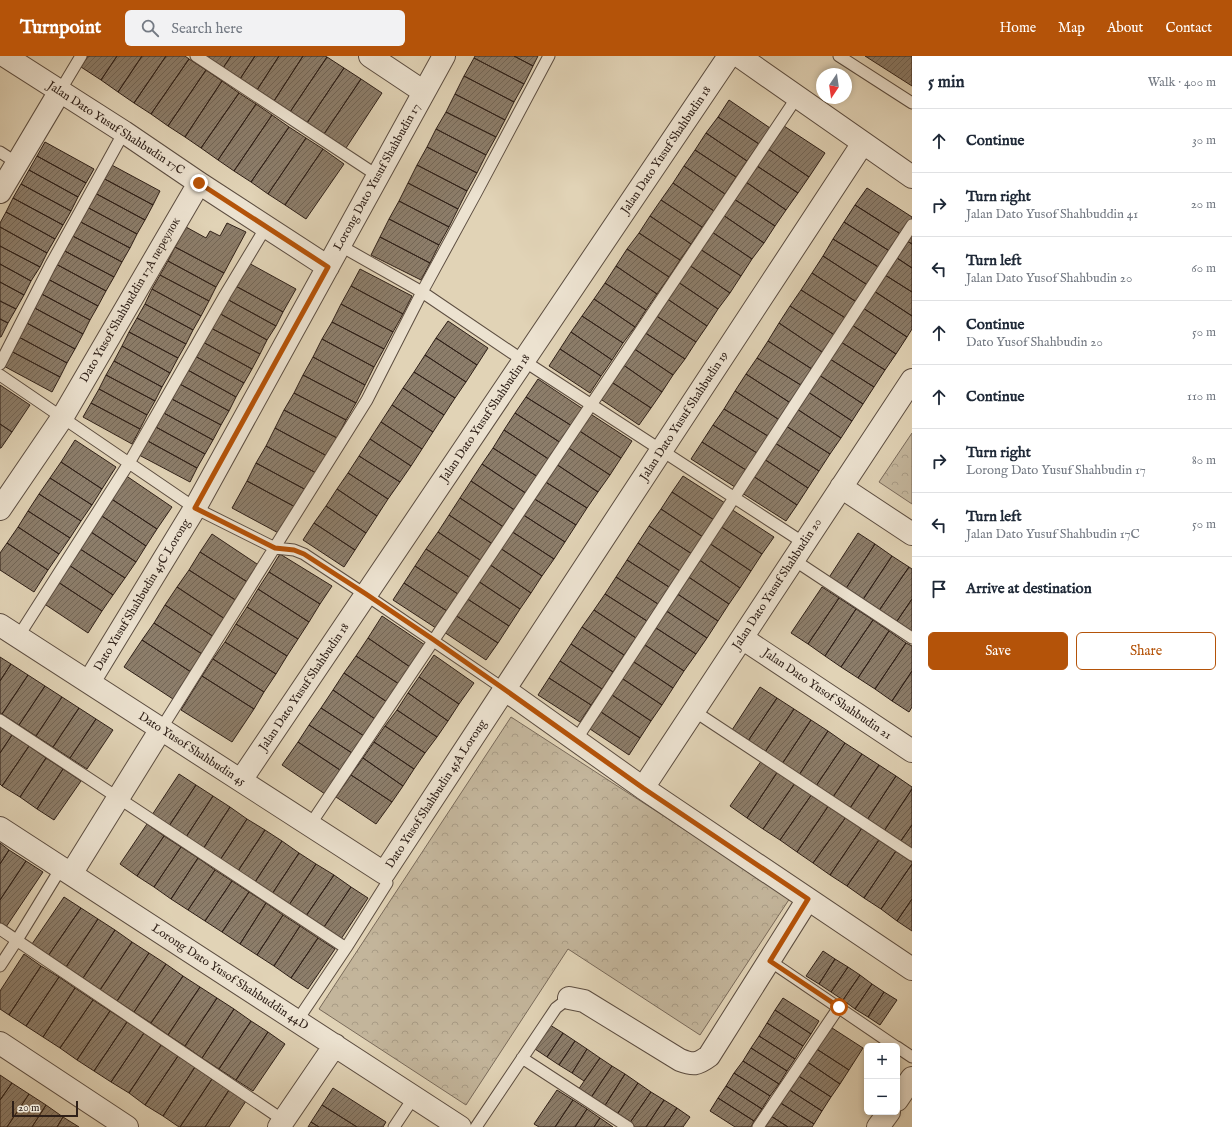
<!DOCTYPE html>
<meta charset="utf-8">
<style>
body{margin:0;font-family:"IM FELL English",serif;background:#f2f2f3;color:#1f2937}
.controls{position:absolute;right:12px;bottom:12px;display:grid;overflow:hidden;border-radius:6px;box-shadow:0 2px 6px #0003}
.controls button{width:36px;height:36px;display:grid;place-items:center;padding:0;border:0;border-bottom:1px solid #e0e1e3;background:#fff;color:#1f2937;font:20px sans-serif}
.compass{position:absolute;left:816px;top:12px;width:36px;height:36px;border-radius:50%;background:#fff;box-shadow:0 2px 6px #0003;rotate:193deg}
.scale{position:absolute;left:12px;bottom:10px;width:66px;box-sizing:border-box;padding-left:4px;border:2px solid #2f2018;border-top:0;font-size:11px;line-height:14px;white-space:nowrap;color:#2f2018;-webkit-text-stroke:3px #ece2d0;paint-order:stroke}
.stop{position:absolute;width:12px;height:12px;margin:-9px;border:3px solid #b45309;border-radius:50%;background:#fff}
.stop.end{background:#b45309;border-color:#fff;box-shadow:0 1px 4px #0008}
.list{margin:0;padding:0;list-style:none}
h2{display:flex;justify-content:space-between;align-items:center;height:52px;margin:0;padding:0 16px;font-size:17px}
h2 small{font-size:13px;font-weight:400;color:#747a83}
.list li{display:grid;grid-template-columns:26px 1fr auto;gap:12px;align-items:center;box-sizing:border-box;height:64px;padding:0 16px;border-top:1px solid #e0e1e3}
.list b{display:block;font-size:15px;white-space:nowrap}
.list p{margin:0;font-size:13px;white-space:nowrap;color:#747a83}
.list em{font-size:13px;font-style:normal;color:#747a83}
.actions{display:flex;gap:8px;padding:12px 16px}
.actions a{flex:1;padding:9px 0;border:1px solid #b45309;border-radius:6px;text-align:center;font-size:14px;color:#b45309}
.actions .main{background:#b45309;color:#fff}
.icon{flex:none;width:22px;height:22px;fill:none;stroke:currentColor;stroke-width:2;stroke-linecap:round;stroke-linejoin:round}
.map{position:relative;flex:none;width:912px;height:1071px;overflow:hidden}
header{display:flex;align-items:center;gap:24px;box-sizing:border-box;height:56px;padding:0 20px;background:#b45309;color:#fff}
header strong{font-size:19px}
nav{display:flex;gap:22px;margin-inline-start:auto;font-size:14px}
.search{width:280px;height:36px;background:#f2f2f3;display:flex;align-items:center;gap:10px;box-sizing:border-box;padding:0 14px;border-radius:6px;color:#747a83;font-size:15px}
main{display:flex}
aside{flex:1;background:#fff}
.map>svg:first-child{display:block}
</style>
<header>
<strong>Turnpoint</strong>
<div class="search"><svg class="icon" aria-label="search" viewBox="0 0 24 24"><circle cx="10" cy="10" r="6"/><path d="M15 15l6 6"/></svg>Search here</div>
<nav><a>Home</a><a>Map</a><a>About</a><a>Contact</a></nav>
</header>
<main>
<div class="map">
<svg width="912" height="1071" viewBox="0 0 912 1071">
<defs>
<pattern id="forest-crowns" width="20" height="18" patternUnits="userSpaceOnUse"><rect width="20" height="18" fill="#c3b59b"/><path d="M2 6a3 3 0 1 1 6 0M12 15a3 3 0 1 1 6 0" fill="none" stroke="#a89b85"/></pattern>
<pattern id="building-hatch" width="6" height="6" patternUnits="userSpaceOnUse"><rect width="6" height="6" fill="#8c7d6a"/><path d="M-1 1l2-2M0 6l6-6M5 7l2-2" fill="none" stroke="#736656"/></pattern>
</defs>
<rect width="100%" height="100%" fill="#e1d3b6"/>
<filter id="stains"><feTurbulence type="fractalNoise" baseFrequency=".005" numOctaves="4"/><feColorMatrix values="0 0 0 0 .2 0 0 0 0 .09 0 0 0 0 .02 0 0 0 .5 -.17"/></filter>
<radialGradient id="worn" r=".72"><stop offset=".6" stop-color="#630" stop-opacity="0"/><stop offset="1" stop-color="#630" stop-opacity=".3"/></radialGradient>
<path fill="url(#forest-crowns)" stroke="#796a5a" d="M912 377V448L879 426Z
M511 661 790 842 700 979 568 893 466 1049 319 953Z"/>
<path fill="url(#building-hatch)" stroke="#2f2018" d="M88 0H117L101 24 81 11Z
M117 0H142L118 36 101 24Z
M142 0H166L134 47 118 36Z
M166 0H185L189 3 151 58 134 47Z
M207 0H231L223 12 206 1Z
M231 0H255L240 23 223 12Z
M255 0H279L257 34 240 23Z
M279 0H303L274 45 257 34Z
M303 0H325L327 1 290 56 274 45Z
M475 0H514L533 10 524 28 474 2Z
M514 0H538L533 10Z
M865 0H912V30Z
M327 1 344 12 307 67 290 56Z
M474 2 524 28 514 46 464 20Z
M189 3 206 14 168 70 151 58Z
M344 12 361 23 324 78 307 67Z
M206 14 222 25 185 81 168 70Z
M464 20 514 46 505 64 455 38Z
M361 23 382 37 346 92 324 78Z
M222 25 239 37 201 92 185 81Z
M239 37 256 48 218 104 201 92Z
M455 38 505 64 496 81 446 56Z
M729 44 770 72 759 88 718 61Z
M256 48 272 59 234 115 218 104Z
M446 56 496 81 486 99 436 73Z
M272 59 289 71 251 126 234 115Z
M718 61 759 88 747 105 706 77Z
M784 70 825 97 809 121 768 93Z
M289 71 306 82 268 138 251 126Z
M436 73 486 99 477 117 427 91Z
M706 77 747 105 736 121 695 94Z
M306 82 323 93 285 149 268 138Z
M45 86 94 113 86 127 37 100Z
M427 91 477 117 467 135 417 109Z
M323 93 344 108 306 163 285 149Z
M768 93 809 121 798 137 757 110Z
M695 94 736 121 725 138 684 110Z
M37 100 86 127 78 141 29 114Z
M108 107 160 135 153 149 101 121Z
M417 109 467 135 458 153 408 127Z
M684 110 725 138 714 155 673 127Z
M757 110 798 137 786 154 746 126Z
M29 114 78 141 71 155 21 128Z
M101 121 153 149 145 164 93 136Z
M746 126 786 154 775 170 734 143Z
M408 127 458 153 449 171 399 145Z
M673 127 714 155 702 171 661 144Z
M21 128 71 155 63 169 13 142Z
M867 132 912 161V164L902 179 855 149Z
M93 136 145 164 137 178 85 150Z
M13 142 63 169 55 183 6 156Z
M734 143 775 170 764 187 723 159Z
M661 144 702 171 691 188 650 160Z
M399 145 449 171 439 189 389 163Z
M855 149 902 179 891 196 844 166Z
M85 150 137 178 130 192 77 164Z
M6 156 55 183 47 197 0 171V167Z
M723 159 764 187 752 203 712 176Z
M650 160 691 188 680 204 639 177Z
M389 163 439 189 430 207 380 181Z
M77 164 130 192 122 206 69 178Z
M844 166 891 196 880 212 833 183Z
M227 167 246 176 224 217 175 191 186 171 206 182 210 175 220 180Z
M0 171 47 197 40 211 0 190Z
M712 176 752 203 741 220 700 193Z
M639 177 680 204 669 221 627 193Z
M69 178 122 206 114 221 61 193Z
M912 178V188L907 185Z
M380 181 430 207 421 224 371 199Z
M833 183 880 212 869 230 823 200Z
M907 185 912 188V212L897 202Z
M0 190 40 211 31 225 0 208Z
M175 191 224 217 216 231 168 205Z
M61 193 114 221 106 235 54 207Z
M627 193 669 221 657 238 616 210Z
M700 193 741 220 730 237 689 209Z
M823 200 869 230 858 247 812 217Z
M897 202 912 212V236L885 219Z
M168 205 216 231 209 245 160 219Z
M245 205 296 233 283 256 232 228Z
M54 207 106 235 98 250 46 222Z
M0 208 31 225 24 239 0 226Z
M689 209 730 237 718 253 678 226Z
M616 210 657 238 646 254 605 227Z
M360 213 412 240 403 258 351 230Z
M812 217 858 247 847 263 801 234Z
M160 219 209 245 201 260 152 233Z
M885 219 912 236V260L874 235Z
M46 222 98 250 90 264 38 236Z
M0 226 24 239 16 253 0 245Z
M678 226 718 253 707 270 666 242Z
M605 227 646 254 635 271 594 243Z
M232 228 283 256 276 270 225 242Z
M351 230 403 258 393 276 341 248Z
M152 233 201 260 193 274 145 248Z
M801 234 847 263 836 280 790 250Z
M874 235 912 260V273L907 281 863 252Z
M38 236 90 264 83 278 31 250Z
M225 242 276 270 267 284 217 256Z
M666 242 707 270 696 286 655 259Z
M594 243 635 271 623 287 582 260Z
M0 245 16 253 8 267 0 263Z
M145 248 193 274 186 288 137 262Z
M341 248 393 276 384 293 332 266Z
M31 250 83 278 75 293 23 265Z
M790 250 836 280 825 298 779 267Z
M863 252 907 281 896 298 852 269Z
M217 256 267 284 260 298 209 271Z
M655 259 696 286 685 303 644 276Z
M582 260 623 287 612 304 571 276Z
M137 262 186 288 178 302 129 276Z
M0 263 8 267 1 281H0Z
M23 265 75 293 67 307 15 279Z
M448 265 488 292 477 309 436 282Z
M332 266 384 293 374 311 322 283Z
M779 267 825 298 815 315 768 285Z
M852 269 896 298 885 314 841 286Z
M209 271 260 298 252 313 201 285Z
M129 276 178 302 170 317 122 290Z
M571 276 612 304 601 320 560 293Z
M644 276 685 303 673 319 633 292Z
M15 279 67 307 60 321 7 293Z
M436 282 477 309 466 326 425 299Z
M322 283 374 311 365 329 313 301Z
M201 285 252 313 244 327 193 299Z
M768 285 815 315 804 331 757 302Z
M841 286 885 314 874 331 830 303Z
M122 290 170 317 162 331 114 305Z
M633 292 673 319 662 336 622 308Z
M7 293 60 321 52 336 0 308Z
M560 293 601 320 590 337 549 310Z
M193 299 244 327 236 341 186 313Z
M425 299 466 326 455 342 414 316Z
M313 301 365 329 356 347 303 319Z
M757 302 804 331 792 348 746 318Z
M830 303 874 331 863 348 819 319Z
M114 305 162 331 155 345 106 319Z
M622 308 662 336 651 352 610 325Z
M186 313 236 341 229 355 178 327Z
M414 316 455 342 444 359 403 332Z
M746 318 792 348 781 365 735 335Z
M106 319 155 345 147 359 99 333Z
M303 319 356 347 346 364 294 337Z
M819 319 863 348 852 365 808 336Z
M538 323 583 353 572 370 526 341Z
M610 325 651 352 639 369 599 342Z
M178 327 229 355 221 369 170 342Z
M0 329 30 349 12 376 0 368Z
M403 332 444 359 433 376 392 349Z
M99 333 147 359 140 373 91 347Z
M735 335 781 365 771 382 724 353Z
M808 336 852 365 841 382 797 353Z
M294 337 346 364 337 382 284 354Z
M526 341 572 370 561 387 515 357Z
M170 342 221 369 213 384 162 356Z
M91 347 140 373 132 388 83 361Z
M392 349 433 376 422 393 381 366Z
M724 353 771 382 760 399 713 369Z
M797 353 841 382 830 398 786 370Z
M284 354 337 382 327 400 275 372Z
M162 356 213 384 205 398 154 370Z
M515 357 561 387 550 404 504 374Z
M589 357 632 385 621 402 578 374Z
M381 366 422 393 411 410 370 383Z
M0 368 12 376 1 392H0Z
M713 369 760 399 749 416 702 386Z
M154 370 205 398 197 412 146 384Z
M786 370 830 398 819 415 775 387Z
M275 372 327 400 318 418 266 390Z
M504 374 550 404 538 421 493 392Z
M578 374 621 402 610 419 567 391Z
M370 383 411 410 400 426 359 400Z
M75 384 116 411 102 433 61 406Z
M146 384 197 412 190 426 139 399Z
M702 386 749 416 738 433 691 403Z
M775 387 819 415 808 432 764 403Z
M266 390 318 418 308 435 256 407Z
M567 391 610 419 598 436 556 408Z
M493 392 538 421 527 438 482 408Z
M359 400 400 426 388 443 348 417Z
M764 403 808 432 797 449 753 420Z
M61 406 102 433 92 449 50 422Z
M256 407 308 435 299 453 247 425Z
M482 408 527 438 516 455 471 425Z
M556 408 598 436 587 452 544 425Z
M348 417 388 443 377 460 337 433Z
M125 419 172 451 157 473 110 442Z
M683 420 725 447 714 464 672 436Z
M753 420 797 449 786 465 742 437Z
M50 422 92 449 81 465 39 438Z
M247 425 299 453 284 480 232 452Z
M471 425 516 455 505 472 460 442Z
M544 425 587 452 576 469 533 442Z
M337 433 377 460 366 477 326 450Z
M672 436 714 464 703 481 661 453Z
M39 438 81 465 70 482 28 455Z
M110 442 157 473 146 490 99 458Z
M460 442 505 472 494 489 449 459Z
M533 442 576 469 565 486 522 458Z
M326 450 366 477 355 494 314 467Z
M661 453 703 481 692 498 649 470Z
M731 453 774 481 762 498 720 470Z
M28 455 70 482 59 498 18 471Z
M99 458 146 490 136 506 88 474Z
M522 458 565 486 554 503 511 475Z
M449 459 494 489 483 506 438 476Z
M314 467 355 494 344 511 303 484Z
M649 470 692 498 680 515 638 487Z
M720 470 762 498 751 515 709 487Z
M18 471 59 498 48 514 7 487Z
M88 474 136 506 125 522 77 491Z
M511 475 554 503 542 520 500 492Z
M438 476 483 506 472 523 426 493Z
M858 477 875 488 845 534 828 523Z
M212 478 260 510 249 527 200 496Z
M7 487 48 514 34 536 0 514V497Z
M638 487 680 515 669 531 627 504Z
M709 487 751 515 740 532 698 503Z
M875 488 892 500 862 545 845 534Z
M77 491 125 522 113 539 66 507Z
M500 492 542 520 531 537 489 508Z
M426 493 472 523 461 540 415 510Z
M200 496 249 527 237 545 189 514Z
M280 498 332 530 320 548 269 516Z
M892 500 909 511 878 556 862 545Z
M698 503 740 532 729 548 687 520Z
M627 504 669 531 658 548 616 521Z
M66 507 113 539 102 555 55 524Z
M489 508 531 537 520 553 478 525Z
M415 510 461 540 450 557 404 527Z
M909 511 912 513V543L895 568 878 556Z
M189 514 237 545 225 563 177 531Z
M269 516 320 548 309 566 258 533Z
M687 520 729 548 718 565 676 537Z
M616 521 658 548 647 565 605 538Z
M55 524 102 555 88 577 40 545Z
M478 525 520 553 509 570 466 542Z
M404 527 450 557 439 574 393 544Z
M177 531 225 563 214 581 165 549Z
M822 531 839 542 808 588 791 577Z
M258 533 309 566 298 583 247 551Z
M676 537 718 565 707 582 665 554Z
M605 538 647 565 636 582 594 554Z
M466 542 509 570 498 587 455 559Z
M839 542 856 553 825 600 808 588Z
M912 543V579L895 568Z
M165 549 214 581 202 598 154 567Z
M247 551 298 583 287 600 236 568Z
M856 553 873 564 841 611 825 600Z
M594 554 636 582 624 599 582 571Z
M665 554 707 582 696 598 653 570Z
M455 559 498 587 486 604 444 576Z
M382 560 425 589 410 611 368 582Z
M873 564 889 575 858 622 841 611Z
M154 567 202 598 191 616 142 584Z
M236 568 287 600 276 618 225 586Z
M653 570 696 598 684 615 642 587Z
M582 571 624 599 613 616 571 588Z
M889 575 906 587 875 633 858 622Z
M368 582 410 611 399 628 356 600Z
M142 584 191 616 173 643 124 611Z
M225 586 276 618 264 636 213 603Z
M642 587 684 615 673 632 631 604Z
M906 587 912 590V615L892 645 875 633Z
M571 588 613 616 602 633 560 605Z
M434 599 474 627 459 648 419 621Z
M356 600 399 628 387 646 344 617Z
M0 601 11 608 0 625Z
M213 603 264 636 254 653 202 620Z
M631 604 673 632 662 649 620 621Z
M560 605 602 633 591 649 549 622Z
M11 608 28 619 2 658 0 657V625Z
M912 615V651L909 656 892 645Z
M344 617 387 646 375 663 333 634Z
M28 619 45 630 19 669 2 658Z
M202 620 254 653 232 686 181 654Z
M419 621 459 648 448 665 408 637Z
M620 621 662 649 651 665 609 637Z
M549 622 591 649 580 666 538 639Z
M45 630 62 641 36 680 19 669Z
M760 631 777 642 748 685 732 674Z
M333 634 375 663 364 680 321 652Z
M408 637 448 665 437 681 397 654Z
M609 637 651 665 640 682 598 654Z
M62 641 79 652 53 691 36 680Z
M777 642 794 653 765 696 748 685Z
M79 652 96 663 70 702 53 691Z
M321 652 364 680 352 697 309 669Z
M794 653 811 664 782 708 765 696Z
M397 654 437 681 425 697 385 670Z
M598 654 640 682 629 699 587 671Z
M96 663 113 674 87 713 70 702Z
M811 664 828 675 799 719 782 708Z
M309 669 352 697 340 714 298 686Z
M385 670 425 697 414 713 374 686Z
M0 671 12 679 0 697Z
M828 675 845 687 816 730 799 719Z
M12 679 29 690 2 730 0 728V697Z
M298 686 340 714 325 738 282 709Z
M374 686 414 713 403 730 363 702Z
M845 687 862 698 833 741 816 730Z
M29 690 46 702 20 741 2 730Z
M862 698 879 709 850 752 833 741Z
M46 702 63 713 37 753 20 741Z
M363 702 403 730 392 746 351 719Z
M762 704 778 715 747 762 730 750Z
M879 709 896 720 867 764 850 752Z
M63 713 81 725 54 764 37 753Z
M778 715 795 727 763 773 747 762Z
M179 718 196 729 169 770 152 759Z
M351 719 392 746 376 768 336 741Z
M896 720 912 731V733L884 775 867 764Z
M795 727 812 738 780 784 763 773Z
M196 729 213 740 186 781 169 770Z
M912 733V769L900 786 884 775Z
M812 738 829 749 797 796 780 784Z
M213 740 230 751 203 793 186 781Z
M829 749 846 761 813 807 797 796Z
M230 751 247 763 220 804 203 793Z
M846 761 862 772 830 819 813 807Z
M247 763 265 774 238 815 220 804Z
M147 768 164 780 137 820 120 808Z
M912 769V794L900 786Z
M862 772 879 784 847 830 830 819Z
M265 774 282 785 255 826 238 815Z
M164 780 181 791 154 831 137 820Z
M879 784 896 795 864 842 847 830Z
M282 785 299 797 272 838 255 826Z
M0 787 9 794 0 808Z
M181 791 198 802 171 843 154 831Z
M9 794 26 805 0 844V808Z
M896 795 912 806V808L881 853 864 842Z
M299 797 316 808 289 849 272 838Z
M198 802 215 814 188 854 171 843Z
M26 805 43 816 6 871 0 867V844Z
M316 808 334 819 306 860 289 849Z
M912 808V843L897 865 881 853Z
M215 814 232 825 205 865 188 854Z
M334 819 351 831 324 871 306 860Z
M232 825 249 836 222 876 205 865Z
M351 831 368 842 341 883 324 871Z
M249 836 266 847 240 888 222 876Z
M64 841 81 852 48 900 32 888Z
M912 843V875L897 865Z
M266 847 283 859 257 899 240 888Z
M81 852 98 863 66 911 48 900Z
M283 859 300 870 274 910 257 899Z
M98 863 115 874 83 922 66 911Z
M300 870 318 882 291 922 274 910Z
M115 874 132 886 100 934 83 922Z
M318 882 335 893 308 933 291 922Z
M132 886 149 897 117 945 100 934Z
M823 895 835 903 819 928 806 920Z
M149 897 166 908 134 956 117 945Z
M24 898 41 910 9 959 0 953V935Z
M835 903 848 911 831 936 819 928Z
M166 908 183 920 151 967 134 956Z
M41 910 59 921 26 970 9 959Z
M848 911 860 919 843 944 831 936Z
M860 919 872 928 855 953 843 944Z
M183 920 200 931 168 979 151 967Z
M59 921 75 932 43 981 26 970Z
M872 928 884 936 868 961 855 953Z
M200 931 217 942 185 990 168 979Z
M75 932 93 944 60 992 43 981Z
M884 936 897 944 880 969 868 961Z
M217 942 234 953 202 1002 185 990Z
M783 942 819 965 811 978 775 954Z
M93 944 110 955 77 1004 60 992Z
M234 953 251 965 219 1013 202 1002Z
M775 954 811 978 803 990 767 967Z
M110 955 127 966 94 1015 77 1004Z
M251 965 268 976 236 1024 219 1013Z
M127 966 144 977 111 1026 94 1015Z
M767 967 803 990 795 1003 759 980Z
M550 969 563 977 547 1001 535 993Z
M829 970 863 992 849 1014 815 992Z
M268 976 285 988 253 1035 236 1024Z
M144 977 161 989 129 1037 111 1026Z
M563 977 575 985 559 1009 547 1001Z
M759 980 795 1003 787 1015 751 992Z
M575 985 587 993 572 1017 559 1009Z
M161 989 178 1000 145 1049 129 1037Z
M751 992 787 1015 779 1028 743 1005Z
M815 992 849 1014 840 1028 806 1005Z
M587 993 600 1002 584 1025 572 1017Z
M178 1000 195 1011 163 1060 145 1049Z
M600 1002 612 1010 590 1043 578 1034Z
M743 1005 779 1028 770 1040 734 1017Z
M806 1005 840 1028 831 1041 797 1019Z
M612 1010 625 1018 604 1051 590 1043Z
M195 1011 212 1023 180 1071H179L163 1060Z
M734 1017 770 1040 762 1053 726 1030Z
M625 1018 638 1027 616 1060 604 1051Z
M0 1019 12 1027 0 1044Z
M797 1019 831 1041 822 1055 788 1033Z
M212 1023 229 1034 205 1071H180Z
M12 1027 29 1038 7 1071H0V1044Z
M638 1027 651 1036 629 1068 616 1060Z
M726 1030 762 1053 754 1065 718 1042Z
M333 1032 386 1066 383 1071H357L322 1049Z
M788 1033 822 1055 814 1068 779 1046Z
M229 1034 246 1045 229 1071H205Z
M557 1034 573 1044 555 1071H539L534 1068Z
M651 1036 664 1044 646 1071H633L629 1068Z
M29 1038 46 1049 32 1071H7Z
M718 1042 754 1065 751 1071H735L710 1055Z
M573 1044 587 1053 575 1071H555Z
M664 1044 677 1052 664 1071H646Z
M779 1046 814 1068 812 1071H788L771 1060Z
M46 1049 63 1061 57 1071H32Z
M322 1049 357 1071H319L311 1066Z
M677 1052 690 1061 683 1071H664Z
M587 1053 600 1062 594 1071H575Z
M771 1060 788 1071H763Z
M63 1061 79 1071H57Z
M600 1062 613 1071H594Z
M311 1066 319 1071H308Z"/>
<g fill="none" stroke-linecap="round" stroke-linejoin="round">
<defs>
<path id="lane" d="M196 0 378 120
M839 0 912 47
M60 35 81 0
M0 96 17 107
M339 189 422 236 524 305 804 487
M0 308 50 210 124 76
M0 319 195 452 275 492 294 494 304 498 366 539 504 633
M794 504 912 582
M18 581 129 407 225 239 266 171
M694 655 912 799
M0 664 346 892
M161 673 367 344 422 236 476 137 549 0
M576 684 912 169
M310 769 797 41
M0 873 283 1064
M770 905 895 990
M0 910 17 884 61 812
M297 965 346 892 387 827 384 817
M897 991 912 1001
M522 1002 628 1071
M394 1071 414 1041
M476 1071 556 952 569 942
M758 1071 839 951"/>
<path id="street" d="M5 0 124 76 199 127 328 211
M370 0 424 36
M739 0 912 121
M0 136 60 35
M841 431 912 478
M0 453 62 362 199 127
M0 569 384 817 863 87
M742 582 912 695
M89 626 195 452 444 0
M504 633 643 732 912 913
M241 724 729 0
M643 732 912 324
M0 772 460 1071
M71 818 161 673
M569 942 584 945 680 1004C693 1009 697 1009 709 1000L808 843
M0 987 127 1071
M897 1044 912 1022
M279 1071 335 989
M878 1071 889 1056"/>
</defs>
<use href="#lane" stroke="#5c4d40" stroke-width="13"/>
<use href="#street" stroke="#5c4d40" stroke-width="24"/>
<use href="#lane" stroke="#ece2d0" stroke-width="11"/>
<use href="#street" stroke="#ece2d0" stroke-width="22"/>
</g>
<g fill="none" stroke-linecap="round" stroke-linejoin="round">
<path stroke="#b45309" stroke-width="5" d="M199 127 328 211 195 452 275 492 294 494 304 498 366 538 434 584 504 633 643 732 808 843 770 905 839 951"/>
</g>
<g text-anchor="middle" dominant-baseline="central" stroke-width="3" stroke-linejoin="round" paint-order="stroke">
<g font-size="12" fill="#2f2018" stroke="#ece2d0">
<text transform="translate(116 72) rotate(33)">Jalan Dato Yusuf Shahbudin 17C</text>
<text transform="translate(666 94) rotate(-56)">Jalan Dato Yusuf Shahbudin 18</text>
<text transform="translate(377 121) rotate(-61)">Lorong Dato Yusuf Shahbudin 17</text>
<text transform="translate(130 244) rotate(-60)">Dato Yusof Shahbuddin 17A переулок</text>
<text transform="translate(684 360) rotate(-57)">Jalan Dato Yusuf Shahbudin 19</text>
<text transform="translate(485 362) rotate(-56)">Jalan Dato Yusuf Shahbudin 18</text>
<text transform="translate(777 528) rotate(-57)">Jalan Dato Yusuf Shahbudin 20</text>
<text transform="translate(142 539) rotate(-59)">Dato Yusuf Shahbudin 45C Lorong</text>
<text transform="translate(304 631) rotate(-56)">Jalan Dato Yusuf Shahbudin 18</text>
<text transform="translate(827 638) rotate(34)">Jalan Dato Yusof Shahbudin 21</text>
<text transform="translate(192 693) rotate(33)">Dato Yusof Shahbudin 45</text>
<text transform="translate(436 738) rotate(-57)">Dato Yusof Shahbudin 45A Lorong</text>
<text transform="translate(230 921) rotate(33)">Lorong Dato Yusof Shahbuddin 44D</text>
</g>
</g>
<rect width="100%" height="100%" filter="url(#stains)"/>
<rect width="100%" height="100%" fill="url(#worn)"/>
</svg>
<div class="controls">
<button>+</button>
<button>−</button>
</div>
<svg class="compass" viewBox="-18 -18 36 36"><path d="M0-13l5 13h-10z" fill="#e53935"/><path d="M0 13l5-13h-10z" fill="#747a83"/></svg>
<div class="scale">20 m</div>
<div class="stop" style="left:839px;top:951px"></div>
<div class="stop end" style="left:199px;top:127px"></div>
</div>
<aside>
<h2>5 min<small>Walk · 400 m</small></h2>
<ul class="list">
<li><svg class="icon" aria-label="ahead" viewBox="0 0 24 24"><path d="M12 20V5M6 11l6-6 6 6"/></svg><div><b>Continue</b></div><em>30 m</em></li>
<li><svg class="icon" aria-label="right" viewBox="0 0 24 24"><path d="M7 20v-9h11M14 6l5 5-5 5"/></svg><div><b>Turn right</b><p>Jalan Dato Yusof Shahbuddin 41</p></div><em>20 m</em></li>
<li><svg class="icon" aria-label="left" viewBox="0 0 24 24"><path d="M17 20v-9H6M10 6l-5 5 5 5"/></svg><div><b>Turn left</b><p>Jalan Dato Yusof Shahbudin 20</p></div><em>60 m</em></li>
<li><svg class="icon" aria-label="ahead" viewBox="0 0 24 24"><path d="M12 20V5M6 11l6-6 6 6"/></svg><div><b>Continue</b><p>Dato Yusof Shahbudin 20</p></div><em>50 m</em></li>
<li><svg class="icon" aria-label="ahead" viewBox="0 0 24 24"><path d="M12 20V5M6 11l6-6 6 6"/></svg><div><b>Continue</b></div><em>110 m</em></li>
<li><svg class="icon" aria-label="right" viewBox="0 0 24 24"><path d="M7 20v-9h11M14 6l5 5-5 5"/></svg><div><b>Turn right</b><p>Lorong Dato Yusuf Shahbudin 17</p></div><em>80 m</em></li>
<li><svg class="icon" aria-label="left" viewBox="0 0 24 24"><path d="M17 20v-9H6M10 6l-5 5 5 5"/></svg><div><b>Turn left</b><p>Jalan Dato Yusuf Shahbudin 17C</p></div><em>50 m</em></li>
<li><svg class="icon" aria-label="arrive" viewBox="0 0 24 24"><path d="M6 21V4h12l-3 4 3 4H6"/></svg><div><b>Arrive at destination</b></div></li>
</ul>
<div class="actions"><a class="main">Save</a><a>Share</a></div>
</aside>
</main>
